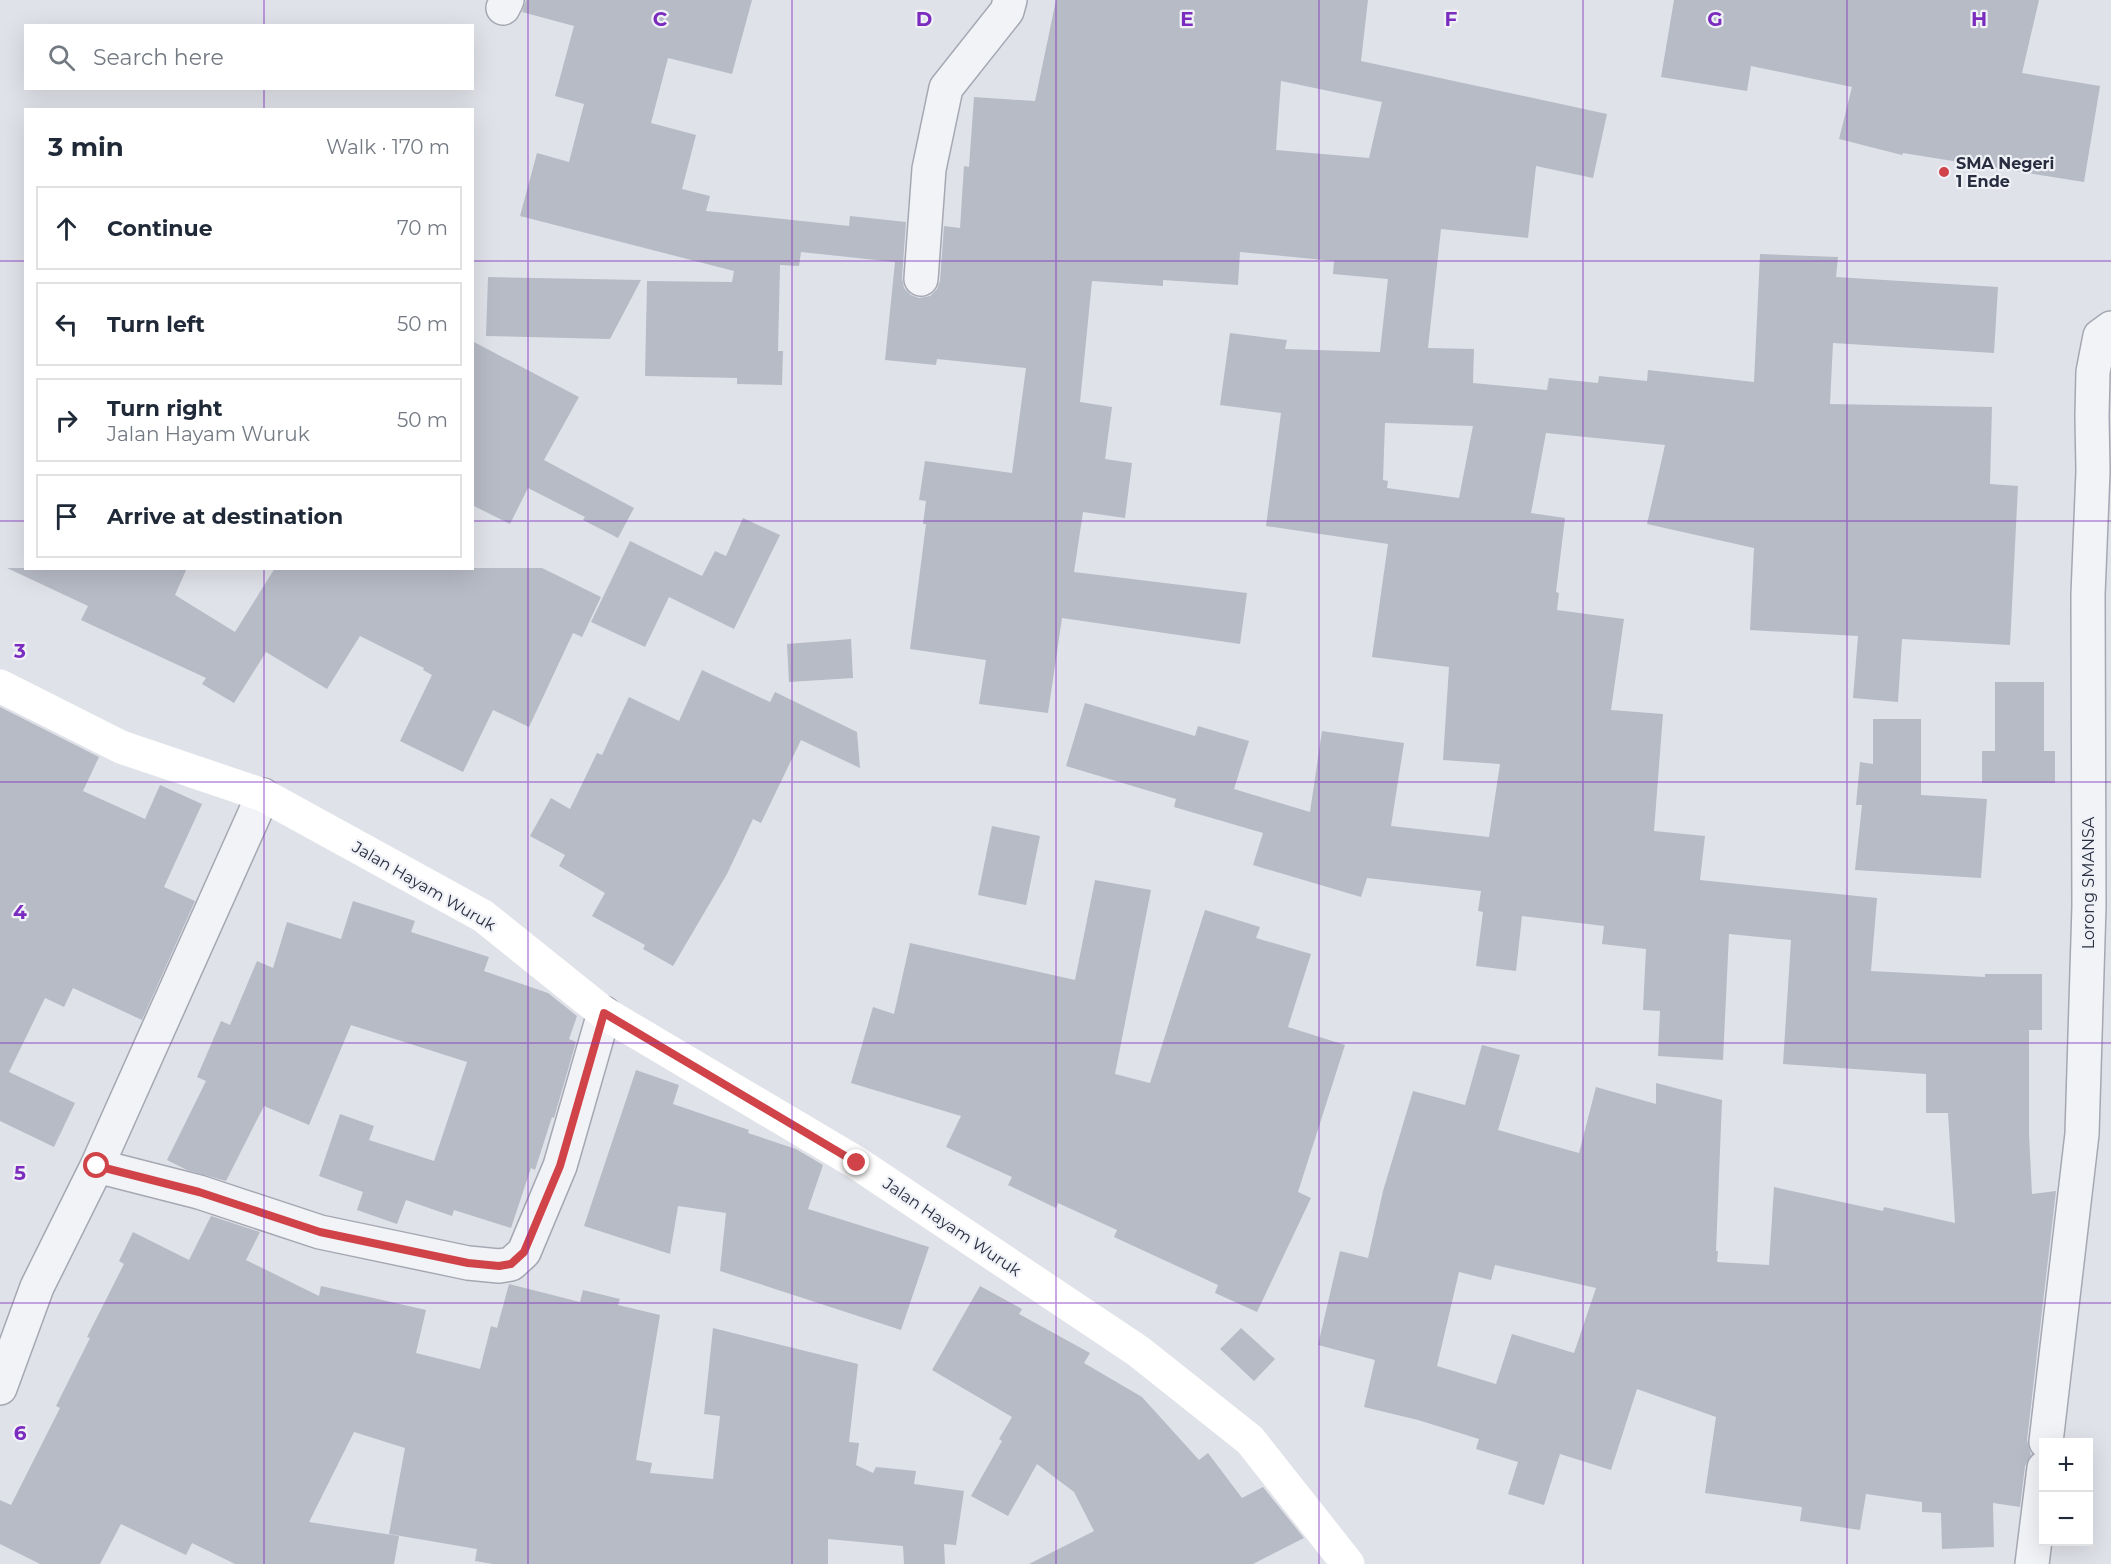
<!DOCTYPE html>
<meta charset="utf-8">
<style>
body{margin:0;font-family:Montserrat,sans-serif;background:#f6f6f7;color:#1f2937}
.controls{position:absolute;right:18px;bottom:18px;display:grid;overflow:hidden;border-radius:0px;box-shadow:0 6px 24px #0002}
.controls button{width:54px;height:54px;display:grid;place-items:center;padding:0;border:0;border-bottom:2px solid #e0e1e3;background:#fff;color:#1f2937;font:30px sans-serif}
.stop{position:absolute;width:18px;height:18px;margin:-14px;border:4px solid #d04348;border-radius:50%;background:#fff}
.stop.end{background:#d04348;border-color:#fff;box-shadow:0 2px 6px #0008}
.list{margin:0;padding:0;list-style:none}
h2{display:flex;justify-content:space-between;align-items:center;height:78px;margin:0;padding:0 24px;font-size:26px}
h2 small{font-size:20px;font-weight:400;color:#747a83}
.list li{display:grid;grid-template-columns:39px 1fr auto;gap:18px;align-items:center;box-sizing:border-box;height:84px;margin:0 12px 12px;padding:0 12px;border:2px solid #e0e1e3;border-radius:0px}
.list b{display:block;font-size:22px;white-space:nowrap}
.list p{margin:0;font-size:20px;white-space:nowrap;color:#747a83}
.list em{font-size:20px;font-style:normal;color:#747a83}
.icon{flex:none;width:33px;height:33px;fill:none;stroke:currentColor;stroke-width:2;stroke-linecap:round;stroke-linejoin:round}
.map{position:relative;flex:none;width:2111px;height:1564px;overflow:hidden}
.search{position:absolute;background:#fff;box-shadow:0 6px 24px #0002;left:24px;top:24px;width:450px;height:66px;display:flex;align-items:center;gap:15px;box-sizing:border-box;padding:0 21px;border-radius:0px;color:#747a83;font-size:22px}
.panel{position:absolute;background:#fff;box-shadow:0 6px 24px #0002;left:24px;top:108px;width:450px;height:462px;border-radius:0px}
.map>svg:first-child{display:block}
</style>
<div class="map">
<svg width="2111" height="1564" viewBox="0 0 2111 1564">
<rect width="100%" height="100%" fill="#e0e2e9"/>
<path fill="#b7bbc6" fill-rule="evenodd" d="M526 0H752L732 74 668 58 651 123 696 135 682 189 710 196 706 211 849 226 850 216 906 222 902 278 904 288 911 295 919 298 930 296 937 289 940 281 944 226 960 228 964 166 969 167 974 97 1035 101 1056 0H1368L1361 61 1607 114 1593 178 1536 166 1528 238 1441 229 1428 348 1474 349 1473 383 1547 390 1549 378 1598 383 1599 376 1647 381 1648 370 1754 382 1760 254 1838 257 1836 277 1998 287 1994 353 1833 343 1830 404 1992 407 1990 484 2018 486 2010 645 1902 639 1898 702 1853 698 1858 636 1750 630 1754 548 1647 524 1665 445 1546 433 1531 513 1565 518 1556 592 1559 593 1557 610 1624 619 1611 710 1663 714 1654 831 1705 836 1700 880 1877 898 1871 971 1985 977V974H2042V1030H2029V1134L2032 1194 2056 1191 2027 1440 2031 1455 2025 1466 2020 1507 1993 1503 1994 1547 1942 1549 1941 1513 1922 1512V1502L1866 1494 1860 1530 1800 1521 1802 1507 1705 1493 1716 1417 1637 1389 1611 1470 1560 1454 1544 1505 1508 1494 1518 1462 1476 1449 1479 1439 1418 1420 1364 1407 1375 1360 1318 1345 1340 1251 1368 1258 1383 1191 1413 1091 1465 1105 1482 1045 1520 1055 1498 1130 1579 1153 1596 1087 1656 1104V1083L1722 1100 1716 1251H1718L1717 1262 1769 1265 1774 1187 1883 1211 1884 1207 1955 1223 1948 1113H1926V1074L1783 1064 1791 940 1729 934 1723 1060 1658 1056 1660 1011 1643 1010 1646 949 1602 944 1604 926 1522 916 1516 971 1476 966 1483 912 1478 911 1481 891 1367 878 1361 897 1253 865 1263 833 1174 807 1176 799 1066 766 1085 703 1195 736 1198 726 1249 741 1234 789 1310 812 1322 731 1404 743 1391 826 1489 837 1500 764 1443 760 1449 667 1372 657 1388 544 1266 526 1281 413 1220 405 1230 333 1287 340 1285 349 1380 352 1388 279 1333 274 1334 261 1240 252 1238 285 1163 280V286L1092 281 1080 402 1112 407 1105 459 1132 463 1125 518 1083 512 1074 572 1247 593 1240 644 1062 618 1048 713 979 704 986 660 910 649 926 524H923L926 501 919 500 925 461 1012 473 1026 368 937 359 936 365 885 360 895 262 801 252 799 266 780 265 778 351H783L782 385 737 384V378L645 376 647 281 732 282 734 271 520 216 537 153 569 162 584 104 555 96 574 26 522 12ZM1281 81 1382 102 1369 158 1276 150ZM1385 423 1473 426 1459 498 1387 488 1388 481 1383 480ZM1495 1265 1596 1288 1574 1353 1512 1334 1496 1384 1437 1366 1459 1272 1491 1280Z
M1674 0H2039L2022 73 2100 86 2084 182 1903 153 1902 155 1839 139 1852 87 1751 66 1747 91 1661 77Z
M488 277 641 280 610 339 486 336Z
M472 341 579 397 544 460 634 508 618 538 583 520 585 517 528 488 510 524 472 505Z
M743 518 780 535 734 629 669 597 645 647 591 622 630 541 702 576 715 551 726 556Z
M7 568H187L175 595 235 632 275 568H542L601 597 582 637 573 633 529 727 493 710 463 772 400 741 432 675 423 670 424 668 360 636 327 689 266 652 234 703 202 684 206 678 81 620 88 606Z
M851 639 853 678 789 682 787 644Z
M702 670 770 702 775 692 857 732 860 768 801 740 761 823 753 819 727 874 673 966 643 949 645 945 592 916 605 893 559 866 565 855 530 836 551 798 570 809 597 753 602 755 629 697 679 721Z
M1995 682H2044V751H2055V783H1982V751H1995Z
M0 707 99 757 83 791 145 819 160 785 202 804 164 887 195 901 142 1020 73 988 64 1007 45 998 9 1072 75 1103 54 1147 0 1121Z
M1873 719H1921V795L1987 799 1981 878 1855 870 1862 805H1856L1860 762 1873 764Z
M992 826 1040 836 1026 905 978 895Z
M1095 880 1151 890 1115 1074 1150 1083 1205 910 1260 927 1256 938 1311 954 1288 1027 1345 1045 1298 1192 1311 1198 1257 1312 1215 1293 1218 1285 1114 1237 1117 1230 1058 1203 1056 1208 1008 1185 1012 1177 946 1147 961 1116 851 1083 873 1007 894 1014 910 943 1075 980Z
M353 901 415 921 411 932 489 957 484 971 548 993 577 1016 569 1039 576 1042 554 1118 552 1117 535 1170 531 1168 511 1228 454 1210 452 1216 406 1200 397 1224 357 1210 363 1192 319 1176 340 1114 374 1126 369 1140 434 1161 467 1062 351 1025 309 1125 264 1106 226 1181 187 1170 167 1160 206 1081 197 1077 221 1021 230 1025 257 961 273 968 287 922 341 939Z
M636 1070 679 1085 673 1104 749 1130 748 1133 796 1149 823 1165 808 1209 929 1247 901 1330 720 1271 726 1213 678 1206 670 1254 584 1226Z
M211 1216 260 1232 246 1260 319 1296 321 1286 426 1310 416 1353 480 1369 491 1326 497 1328 509 1284 580 1302 583 1290 620 1299 618 1305 660 1315 636 1460 652 1463 650 1473 713 1479 720 1416 704 1414 713 1328 858 1364 849 1442 859 1443 856 1465 873 1473 876 1467 916 1471 914 1484 964 1491 956 1545 944 1544 945 1564H904L903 1546 828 1539V1564H493L475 1561 477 1549 389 1534 405 1448 354 1432 309 1522 399 1536 394 1564H235L192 1543 186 1555 121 1524 100 1564H40L0 1544V1500L11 1505 60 1408 56 1406 90 1338 87 1337 124 1264 119 1261 133 1232 189 1260Z
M980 1286 1022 1309 1019 1314 1090 1353 1084 1363 1142 1397 1199 1460 1208 1453 1242 1498 1263 1487 1304 1538 1253 1564H1029L1094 1531 1074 1492 1037 1464 1008 1516 971 1496 1002 1441 999 1439 1012 1417 932 1370Z
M1241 1328 1275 1359 1254 1381 1220 1349Z"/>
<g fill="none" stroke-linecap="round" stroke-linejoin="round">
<defs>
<path id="street" d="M503 8 507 0
M921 279 929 169 946 88 1007 11 1010 0
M97 1166 199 1192 320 1232 468 1263 499 1266 511 1264 524 1252 560 1166 604 1013
M0 1388 37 1287 97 1166 263 795
M2046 1442 2082 1134 2089 906 2088 595 2093 471 2092 416 2093 372 2100 336 2111 328
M2032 1564 2044 1468"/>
</defs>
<use href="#street" stroke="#a5a8b3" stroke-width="36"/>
<use href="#street" stroke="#f2f3f7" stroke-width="33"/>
<path stroke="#fff" stroke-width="33" d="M0 686 121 747 263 795 483 916 604 1013 857 1163 1138 1351 1250 1440 1348 1564"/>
</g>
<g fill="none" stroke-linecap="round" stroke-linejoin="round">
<path stroke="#d04348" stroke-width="8" d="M97 1166 199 1192 320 1232 468 1263 499 1266 511 1264 524 1252 560 1166 604 1013 857 1163"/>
</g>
<path fill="none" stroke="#7b2cbf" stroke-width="1.5" stroke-opacity="0.55" d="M264 0V26M528 0V1564M792 0V1564M1056 0V1564M1319 0V1564M1583 0V1564M1847 0V1564M264 88V110M0 261H26M472 261H2111M0 521H26M472 521H2111M264 568V1564M0 782H2111M0 1043H2111M0 1303H2111"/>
<circle fill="#d04348" stroke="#eff1f6" stroke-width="2" cx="1944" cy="172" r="6"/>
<g text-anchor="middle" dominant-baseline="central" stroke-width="4.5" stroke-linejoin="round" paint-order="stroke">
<g font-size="16" font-weight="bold" fill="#282e40" stroke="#eff1f6" text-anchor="start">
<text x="1956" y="163">SMA Negeri<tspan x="1956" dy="18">1 Ende</tspan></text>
</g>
<g font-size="16" fill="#282e40" stroke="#eff1f6">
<text transform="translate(2088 883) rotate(-90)">Lorong SMANSA</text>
<text transform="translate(424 886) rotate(30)">Jalan Hayam Wuruk</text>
<text transform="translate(952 1227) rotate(34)">Jalan Hayam Wuruk</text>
</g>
</g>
<g font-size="20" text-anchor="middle" font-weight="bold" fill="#7b2cbf" stroke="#eff1f6" stroke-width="4.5" stroke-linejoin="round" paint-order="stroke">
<text x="660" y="26">C</text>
<text x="924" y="26">D</text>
<text x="1187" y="26">E</text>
<text x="1451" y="26">F</text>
<text x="1715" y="26">G</text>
<text x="1979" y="26">H</text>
<text x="20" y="658">3</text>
<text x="20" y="919">4</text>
<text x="20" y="1180">5</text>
<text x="20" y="1440">6</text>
</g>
</svg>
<div class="controls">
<button>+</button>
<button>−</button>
</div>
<div class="stop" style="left:97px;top:1166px"></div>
<div class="stop end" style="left:857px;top:1163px"></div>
<div class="search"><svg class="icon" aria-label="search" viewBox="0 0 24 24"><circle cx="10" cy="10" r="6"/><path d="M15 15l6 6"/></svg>Search here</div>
<section class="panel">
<h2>3 min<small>Walk · 170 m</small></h2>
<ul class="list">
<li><svg class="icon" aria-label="ahead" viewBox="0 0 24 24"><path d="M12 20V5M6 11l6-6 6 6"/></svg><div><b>Continue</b></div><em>70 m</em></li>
<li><svg class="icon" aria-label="left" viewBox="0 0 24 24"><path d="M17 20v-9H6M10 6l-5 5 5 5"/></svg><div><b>Turn left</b></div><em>50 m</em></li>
<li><svg class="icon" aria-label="right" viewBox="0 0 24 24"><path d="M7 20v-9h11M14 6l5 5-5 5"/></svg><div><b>Turn right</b><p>Jalan Hayam Wuruk</p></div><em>50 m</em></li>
<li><svg class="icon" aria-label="arrive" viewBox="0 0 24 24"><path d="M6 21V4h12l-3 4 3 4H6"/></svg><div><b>Arrive at destination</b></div></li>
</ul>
</section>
</div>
